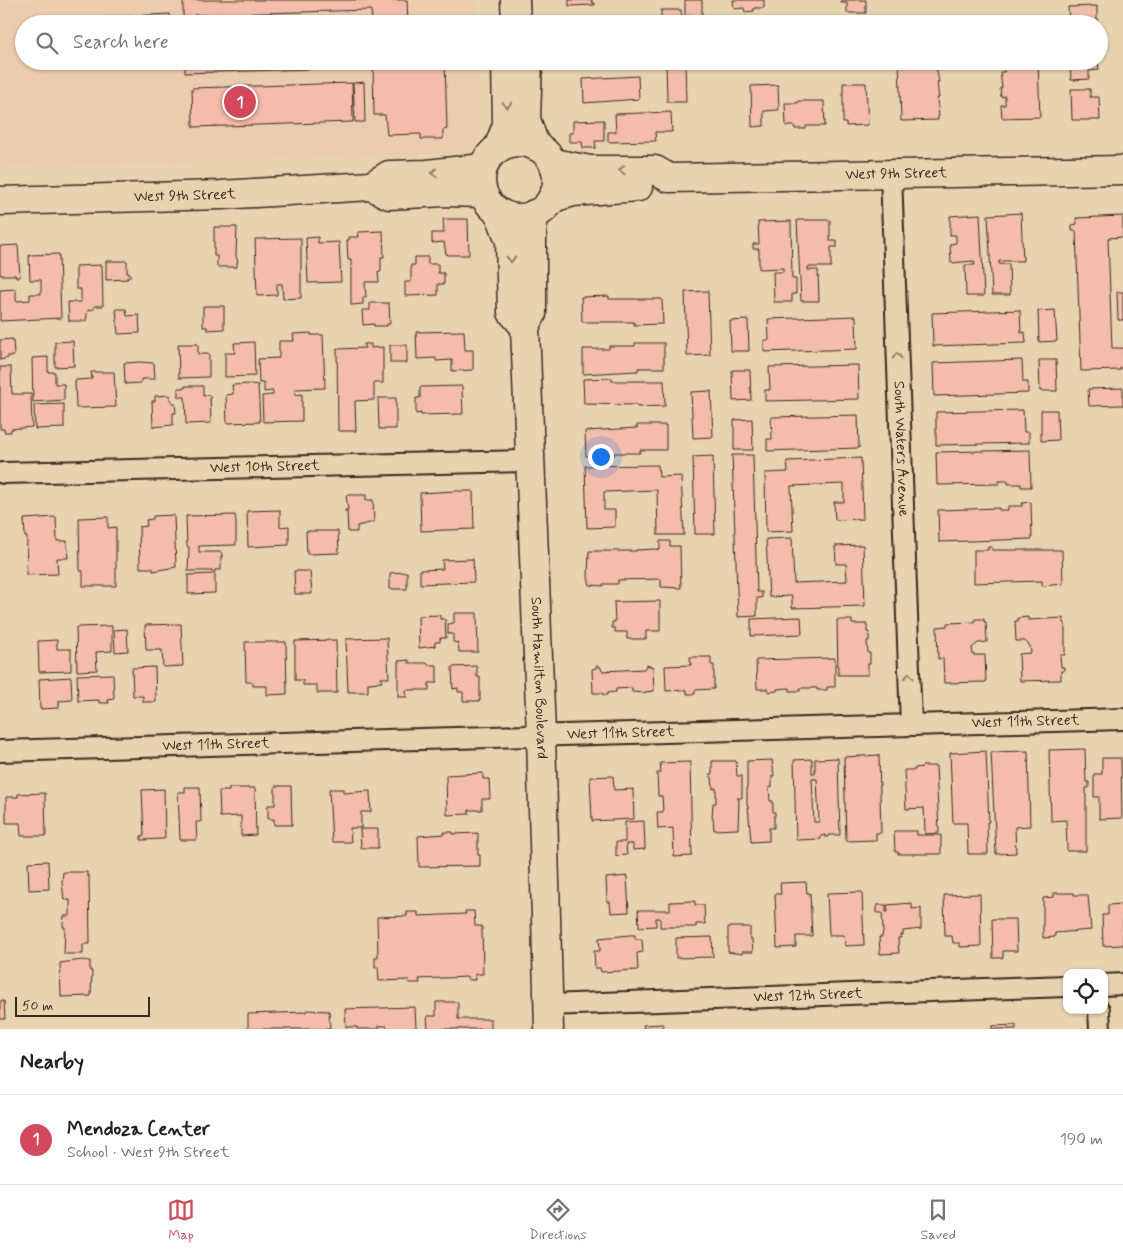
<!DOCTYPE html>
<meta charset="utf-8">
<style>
body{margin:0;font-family:Mynerve,sans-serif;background:#f2f2f2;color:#202124}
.controls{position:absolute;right:15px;bottom:15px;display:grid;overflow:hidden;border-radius:10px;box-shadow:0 1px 4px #0004}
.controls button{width:45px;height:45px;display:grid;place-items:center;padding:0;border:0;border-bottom:1px solid #e0e0e0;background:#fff;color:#202124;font:25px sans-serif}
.scale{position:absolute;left:15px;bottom:12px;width:135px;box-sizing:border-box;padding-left:5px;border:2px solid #3b2a1e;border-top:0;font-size:14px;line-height:18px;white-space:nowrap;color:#3b2a1e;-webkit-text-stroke:4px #e8d3b1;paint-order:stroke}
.you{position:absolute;left:600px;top:456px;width:18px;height:18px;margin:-12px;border:4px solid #fff;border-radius:50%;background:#1a73e8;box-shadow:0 0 0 8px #1a73e833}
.badge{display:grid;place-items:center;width:32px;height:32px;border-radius:50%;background:#d1495b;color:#fff;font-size:16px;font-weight:700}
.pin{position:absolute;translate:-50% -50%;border:2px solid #fff;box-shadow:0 1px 5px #0006}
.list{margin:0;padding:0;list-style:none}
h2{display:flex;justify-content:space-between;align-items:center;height:65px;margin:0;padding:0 20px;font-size:21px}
h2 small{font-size:16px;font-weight:400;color:#757577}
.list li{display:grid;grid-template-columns:32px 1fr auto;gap:15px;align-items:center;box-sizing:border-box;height:90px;padding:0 20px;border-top:1px solid #e0e0e0}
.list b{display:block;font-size:19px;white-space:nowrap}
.list p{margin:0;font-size:16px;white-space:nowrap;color:#757577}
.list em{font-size:16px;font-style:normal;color:#757577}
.icon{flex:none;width:28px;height:28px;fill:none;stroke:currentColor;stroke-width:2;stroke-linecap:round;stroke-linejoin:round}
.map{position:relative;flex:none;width:1123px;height:1029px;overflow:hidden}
.search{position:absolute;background:#fff;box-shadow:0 1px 4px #0004;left:15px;right:15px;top:15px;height:55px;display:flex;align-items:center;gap:12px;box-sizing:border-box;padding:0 18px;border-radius:28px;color:#757577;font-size:19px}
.sheet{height:155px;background:#fff}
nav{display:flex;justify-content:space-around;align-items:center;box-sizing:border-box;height:70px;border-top:1px solid #e0e0e0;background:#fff;font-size:14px;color:#757577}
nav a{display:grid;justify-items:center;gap:2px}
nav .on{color:#d1495b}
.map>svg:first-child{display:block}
</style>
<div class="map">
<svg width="1123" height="1029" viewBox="0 0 1123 1029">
<rect width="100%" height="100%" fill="#e8d3b1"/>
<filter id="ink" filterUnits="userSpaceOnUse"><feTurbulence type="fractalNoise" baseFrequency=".02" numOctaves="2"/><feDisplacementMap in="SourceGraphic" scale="10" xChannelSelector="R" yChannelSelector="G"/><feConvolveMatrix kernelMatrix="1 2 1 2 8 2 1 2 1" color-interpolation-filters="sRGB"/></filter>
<g filter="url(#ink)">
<path fill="#ecccaf" d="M0 0H477V24H24V61H478L480 148 475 153 467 154 0 168Z"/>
<path fill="#f4bcab" stroke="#3b2a1e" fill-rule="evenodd" d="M183 0H407L408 24H372L371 10 194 15V24H183Z
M569 0H592V3H595V5L569 6Z
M685 0H702V16H685Z
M733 0H764V8H754V11L745 12 744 8 734 9Z
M841 0H866V13H847V3H841Z
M1097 6V24H1069L1068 7Z
M661 10H681L682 24H661Z
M170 14 171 24H111V17Z
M847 19H866L867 24H847Z
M935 19V24H898V20Z
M185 61H445L447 129 443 130V139H421V134L387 135 385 115H374L373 67 185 73Z
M666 61H685L686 102H667Z
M899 61H938V66H936L939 82H937L939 98H937L939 116H938V120L901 121Z
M999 61H1038L1040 117 1002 118 1001 105H1005V96L1001 97 1000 88H1002L1000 72H1004V63H1000Z
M1070 61H1098L1099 70 1089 71V79L1071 80Z
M638 76 639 99 584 103 583 79Z
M364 82 365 122H355L353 83Z
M352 83 353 122 193 127 192 88Z
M843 83H866L868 125 846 126V123H843Z
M778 85 779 110 764 111V126L752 127 751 86Z
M1071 89H1090V97H1099L1100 120H1072Z
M798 101H824L825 126H806V129H795L794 126H786L785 103H798Z
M671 112 672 132H655L656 141 608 142V132H616L615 114Z
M604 120V141H595L596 148H583L582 142H569V133H573V121Z
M1021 213 1023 261H999V264H1009L1010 295H992L988 215Z
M980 214 984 296H966L965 265H975L974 261 951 263 950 244 956 243V235H950V216Z
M1123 216V237L1108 238 1112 348H1123V368H1120V370L1081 371 1076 231H1072V225L1077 224 1076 218Z
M443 219H468L469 255H449L446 254 444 242 432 243V233H444Z
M797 220H830V241H837V247H831V267H808V270H818L819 301H801Z
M791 221 792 279H796V294H792V302H774L773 272H783V268L759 269V249H753V244H759L758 222Z
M214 227H237L236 256 238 262H237V267H217V256H214Z
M383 231 384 257H381V272H378L379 282H365L366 297H363V304L351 305V260H348L347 240H349V237H359L358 232Z
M318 237V243L339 242 341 282 308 283 306 238Z
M301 238V298L283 299 282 284H277V295L257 296 255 239Z
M18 245 20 277H16L15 275H0V246Z
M59 254 61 318 0 321V290L16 289V301L30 300V294H41V280H30L29 255Z
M415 257H428V264H438V273H444V284H438V295L405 296V282H411V265H415Z
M106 261H127V273H130V277H127L128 279 106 280Z
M102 265 103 306H94V309L88 310 86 321H69L68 302H81V289H76V266Z
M708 291 710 355 687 356 685 292Z
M1117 292H1123V320H1118Z
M609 296V299H662L663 324 634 325V322H582L581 297Z
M370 303H389L390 324H387V326H374V324L363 325 362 310H370Z
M203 306H224V329L207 330V327H203Z
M116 309H126L127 316 139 315 140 333 118 334Z
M1020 310 1021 333 1025 332 1026 343 933 346 932 313Z
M1055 310 1057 341 1039 342 1038 311Z
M856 316 857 349 764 352V340H769L768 319Z
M748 320 749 351H731L730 321Z
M464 331 465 350H473V370L452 371V360L436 361V358L417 359 416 332Z
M311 333V335H323L325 388 295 389V395L302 394V421L263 422 262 396 273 395V391L264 392V383H259L258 359 279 358V341H294L293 334Z
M13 339 14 356H8V358L0 360V340Z
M73 341 74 366 55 367V342Z
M254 342 255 376 225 377V353H235L234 343Z
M635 343H664V368H638V371L583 374V349H609V346H635Z
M178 344H198V354H209V377L179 378Z
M364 344H371V348L383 347V383H374V400L355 401 356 431H338L337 349 365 348Z
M390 345H407V363H390Z
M48 357V372H55V384H64V400L33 402 32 358Z
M1022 360 1023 382H1028V393L934 396 933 363Z
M1039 360H1056L1057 391H1040Z
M139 362 154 363 155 379H141V383L125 384 124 363Z
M858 365 859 399 765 401V390H770L769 367Z
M0 367H11L12 394H31L32 427 11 429V432H4V429H0Z
M732 370H750L751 400 733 401Z
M91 372H114L116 407 76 408 75 380 92 379Z
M612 378V381H664L665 406 637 407V405L584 404 583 379Z
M251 384 258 385 260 422 227 423 226 395 233 394 232 385Z
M185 386H203V396L210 395 211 423 186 424 185 397H178V388H185Z
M462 386 463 414 421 415V413L416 414V398H420V387Z
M1123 388V405L1089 406 1088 389Z
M711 391 713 437 693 438 691 392Z
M170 395V400H172V403H175L176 413H173V425L153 427 152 401H155V396Z
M378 398H396V429H379Z
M64 404V428L35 429 34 405Z
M1023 410 1024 432H1029V443L936 445V412Z
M1041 410H1057L1058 440 1041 441Z
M858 415 859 448 767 451V439H772L771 417Z
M752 419 753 450H734V420Z
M637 425H666V450H640V453H614V456H586L585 431 637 428Z
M1030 450 1031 487H1021V484H1008V481H999V484L937 485 936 452Z
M732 455H753L757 592H762V598H757V616L738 617Z
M713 456 715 534H695L693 457Z
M861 458 863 519 835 520 834 502H844V484L791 486 793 531 766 532 765 473 788 472 787 461Z
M658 465 659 477 681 476 684 535H658L657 490 604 492V510H615V527L587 528 585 466Z
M455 491H473L474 529 421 531 420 493Z
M346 495H366V500H373L374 522 357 526V532H348L347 512H345V510H348Z
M1031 502 1032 539 939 542 938 510 999 508V510H1008V506H1022V503Z
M280 510V527L289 526V545L248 547 247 511Z
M174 515 176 567 153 571V568H140L139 527 147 526 146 520 153 519V516Z
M235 515 236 521V545L199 546V552H221V554H222V557H221V570H215V572H212V571H188L189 547H187L186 516Z
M56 517 57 541H67L68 558H57L58 574 26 575 27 537H25L24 519Z
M108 517V528L116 527V586H83V571H80L79 518Z
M306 531H338L339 553 307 554Z
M792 538 794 583 847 581 846 564H836L835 546 863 545 865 606 792 608V596L769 597 766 539Z
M660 541H670V546H680L681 588 661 587V579L618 580V584H603V586L590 585 588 577 589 551H636V550L655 549 660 550Z
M988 547H992V550H1062L1063 584 1042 586V581L974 583V550H988Z
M473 559 474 582 420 584V570L443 569 442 560Z
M294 571H310L312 594H295Z
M407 572V589H390V573Z
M215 574V593L188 594V575Z
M660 601V631H646V639H627V632H615V628H612V622H615L614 602Z
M454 613H477L478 652H459L458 643 453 642V634H448V624L454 623Z
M440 615V619H445L446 638H440V642H435V646L419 648 418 616Z
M801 617 802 634 751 636V619Z
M1028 617V620L1063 618V623H1065V655H1060L1061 667H1064V671H1061V680L1020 681 1019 654 1031 653 1030 646 1025 641H1016L1015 621H1018V618Z
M975 619H984V622H986L987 642 978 643 972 648 973 655H985L986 682 944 683 943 658 938 659 937 627 947 626V623L975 622Z
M837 620H852V624H867V632H869V641H867L868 653H870V664H868V675H838Z
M181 624 183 666 163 667 162 650H146L145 625Z
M112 626V651L96 652 97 670 77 671 76 627Z
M127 629 128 651 115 652 114 630Z
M387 638 389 678H381L382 682 368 683V692H348L346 639Z
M57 640V649H71V671L39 672 38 641Z
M336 640 337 693H317V685H303V680H295V641Z
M245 642H286L287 694 267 695V686H253V682H246Z
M690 657H711V665H714V689L695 690V694H687V690L666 691 665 666 691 665Z
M835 658V687H827V690H817V688H800V691H790V688L777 689V691L768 692V689H757L756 660Z
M409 660V663H428V665H437V683H429V690H406L407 697H398V661Z
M646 665 653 667 654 691 645 692V693L632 692V688L616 689V692L607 693V695H603V693H593L592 669 596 668V666H600L602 671 644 669Z
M477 666V677H480V701H463V692H458V688L453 689 452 667Z
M155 667 156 702H143V696H133L132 668Z
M113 674 114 699 108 700 109 703H99V700L78 701 77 675Z
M71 677 72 700 59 701V708L40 709 39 679Z
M1085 749 1086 782H1089V788H1086V851H1067L1066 820 1051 821 1049 750Z
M986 751 989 822H987L988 854H968L967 823H953L950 753Z
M1028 751 1030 826 1015 827 1016 853 996 854 991 752Z
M879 755 881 833H876V840L846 841 844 757Z
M838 758 840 835H829V837H825V835L821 836V839L796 840 794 760 812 759V773H815V759ZM812 779H817L819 822H814Z
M1102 758H1121L1122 818 1099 819V797H1094V774H1102Z
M772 760 774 776H772V787H769L770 801H773V812H775V816H774V828H769V841L751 842 748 806H747V761Z
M712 761H736L737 776H742V798H737L739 800 738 829 714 830 713 818H712L713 803H716V788L713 789 712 777H711L710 774H712Z
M690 762 692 856 674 857 673 828 658 829 657 812H663L662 796H658L657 773H661L660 763Z
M922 766H936L939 833 925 834 924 808 906 809 904 770H915V768L922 767Z
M483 773V779H489L490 799H482V810H469V814L447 815 446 775Z
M613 776 614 790 633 789 634 819 592 821 590 777Z
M275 786H291L292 825H274V819H268V805H275Z
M185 787H200L201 822H196L197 840H180L178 792H185Z
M229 788H255L256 835 241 836V816L220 817 219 791H229Z
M164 789 165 838 163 839 141 840V836H144L142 790Z
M329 789H343V793L370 791 371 812H361V828H350L351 842H332Z
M45 793 46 836H21L20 823H6V797H18V794Z
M644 821 645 849 633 850V844H626L627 855 616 856V842H625V822Z
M360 829H378V848H361Z
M894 831H917V835H941V854H898V852H895Z
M444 832H453V834L478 833V855H480V866L419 867 418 836 444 834Z
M48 861 49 889 29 890 28 862Z
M63 872H87V876H89L90 944H83V954H64L65 927H63V924L64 916H70V900H64L62 882Z
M627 876 629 912 611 913 610 902H607L606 878Z
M806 882 807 893H810L812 936H796V947L777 948 775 894H781L780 883Z
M862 892 864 945 845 946 844 935H829L827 893Z
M1054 893H1074V895H1088L1091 930 1055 933V937L1043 938V898L1054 897Z
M980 894 981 946 960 947V943H953L952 936H945L944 895Z
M695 901V905H704L705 924H696V927H660V918H656V926L639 927 638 910H670V902Z
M912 903V909L921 908V929L903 931V935H901V938H898L899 953 880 954 879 937H882L883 931 882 913H877V905H886V912H888L887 905Z
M1123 904V945L1103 946 1102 915H1108V905Z
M465 911H474L475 926H482L483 974H475V980H468V977L419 979 420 983H410L409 980 379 981 378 967H375V957H378L377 917 407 916V912H418V916L466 914Z
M992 919H1016L1017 951H1003V958H993Z
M728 927H750V939H752L753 952H742V954L728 952Z
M630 935H635V939H642L643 952 637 953 638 970 601 972 600 968H595L594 951H600L599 938Z
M712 937 713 957 676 958V938Z
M82 960 90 961V971H92L91 996 61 997 60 963Z
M0 1001H4L5 1019H0Z
M436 1002H458V1019H491V1029H428L427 1016H436Z
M415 1007 416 1029H387V1026H379V1029H357V1027H346L345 1009Z
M306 1010 329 1011 330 1029H248V1014L306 1012Z
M663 1024V1029H644L643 1025Z
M1016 1025V1029H992V1026Z"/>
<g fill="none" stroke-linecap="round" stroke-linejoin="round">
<defs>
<g id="street">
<path id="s1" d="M891 174 911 725"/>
<path id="s2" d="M3 473 529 461"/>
<path id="s3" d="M0 751 1123 719"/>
<path d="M1104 985 1123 984"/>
<path id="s4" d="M548 1005 1067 986"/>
<path d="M1099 1010 1100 1029"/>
</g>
<g id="secondary">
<path d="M515 0 516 24"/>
<path d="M528 61 526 119 535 146"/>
<circle cx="519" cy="180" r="38"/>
<path d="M498 148 507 125 506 61"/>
<path id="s5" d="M553 163 590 170H655L669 178 1123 170"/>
<path d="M371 186 389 195 445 192 483 193"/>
<path d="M552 198 573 192 638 187"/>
<path id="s6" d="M0 201 221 195 371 186 389 175 427 174 483 168"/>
<path d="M499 212 510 241 512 312 525 327"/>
<path id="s7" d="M534 214 532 233V314L525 327 541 734 549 1029"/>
</g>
</defs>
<use href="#street" stroke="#3b2a1e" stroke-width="24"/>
<use href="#secondary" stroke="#3b2a1e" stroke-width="31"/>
<use href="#street" stroke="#e8d3b1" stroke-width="20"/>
<use href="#secondary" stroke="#e8d3b1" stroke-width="28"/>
</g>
<defs><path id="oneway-chevron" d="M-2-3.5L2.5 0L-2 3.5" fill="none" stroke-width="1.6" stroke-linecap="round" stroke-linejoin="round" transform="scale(1.25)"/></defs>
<g stroke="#927e68">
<use href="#oneway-chevron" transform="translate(507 105) rotate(91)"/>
<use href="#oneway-chevron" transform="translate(622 170) rotate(179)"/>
<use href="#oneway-chevron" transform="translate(434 173) rotate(175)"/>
<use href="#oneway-chevron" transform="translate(511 259) rotate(88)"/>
<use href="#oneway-chevron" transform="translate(897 356) rotate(-92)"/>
<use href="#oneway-chevron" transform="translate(909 676) rotate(-92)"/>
</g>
</g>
<g text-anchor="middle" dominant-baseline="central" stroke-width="5" stroke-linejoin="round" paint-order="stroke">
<g font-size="15" fill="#3b2a1e" stroke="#e8d3b1">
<text stroke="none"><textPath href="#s5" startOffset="346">West 9th Street</textPath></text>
<text stroke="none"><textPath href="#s6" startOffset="185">West 9th Street</textPath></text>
<text stroke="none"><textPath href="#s1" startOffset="275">South Waters Avenue</textPath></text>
<text stroke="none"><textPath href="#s2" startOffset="262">West 10th Street</textPath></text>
<text stroke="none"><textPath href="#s7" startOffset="466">South Hamilton Boulevard</textPath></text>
<text stroke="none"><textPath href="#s3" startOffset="1026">West 11th Street</textPath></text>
<text stroke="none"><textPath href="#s3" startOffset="621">West 11th Street</textPath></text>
<text stroke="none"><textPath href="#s3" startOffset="216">West 11th Street</textPath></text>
<text stroke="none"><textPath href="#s4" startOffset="260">West 12th Street</textPath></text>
</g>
</g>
</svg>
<div class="controls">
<button><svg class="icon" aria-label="locate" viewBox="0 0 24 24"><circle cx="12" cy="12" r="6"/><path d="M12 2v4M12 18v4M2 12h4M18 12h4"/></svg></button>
</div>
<div class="scale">50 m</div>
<div class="you"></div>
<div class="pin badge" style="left:240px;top:102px">1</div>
<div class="search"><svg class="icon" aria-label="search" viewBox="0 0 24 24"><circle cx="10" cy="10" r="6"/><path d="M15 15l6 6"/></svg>Search here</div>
</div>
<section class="sheet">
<h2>Nearby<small></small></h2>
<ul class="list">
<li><span class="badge">1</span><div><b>Mendoza Center</b><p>School · West 9th Street</p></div><em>190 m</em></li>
</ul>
</section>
<nav>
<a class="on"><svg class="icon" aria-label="map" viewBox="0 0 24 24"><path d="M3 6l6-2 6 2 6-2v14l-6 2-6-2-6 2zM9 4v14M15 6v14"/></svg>Map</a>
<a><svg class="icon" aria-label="directions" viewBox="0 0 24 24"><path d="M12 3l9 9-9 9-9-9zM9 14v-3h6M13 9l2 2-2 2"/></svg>Directions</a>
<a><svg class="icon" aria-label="saved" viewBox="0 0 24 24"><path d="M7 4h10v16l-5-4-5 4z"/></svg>Saved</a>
</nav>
